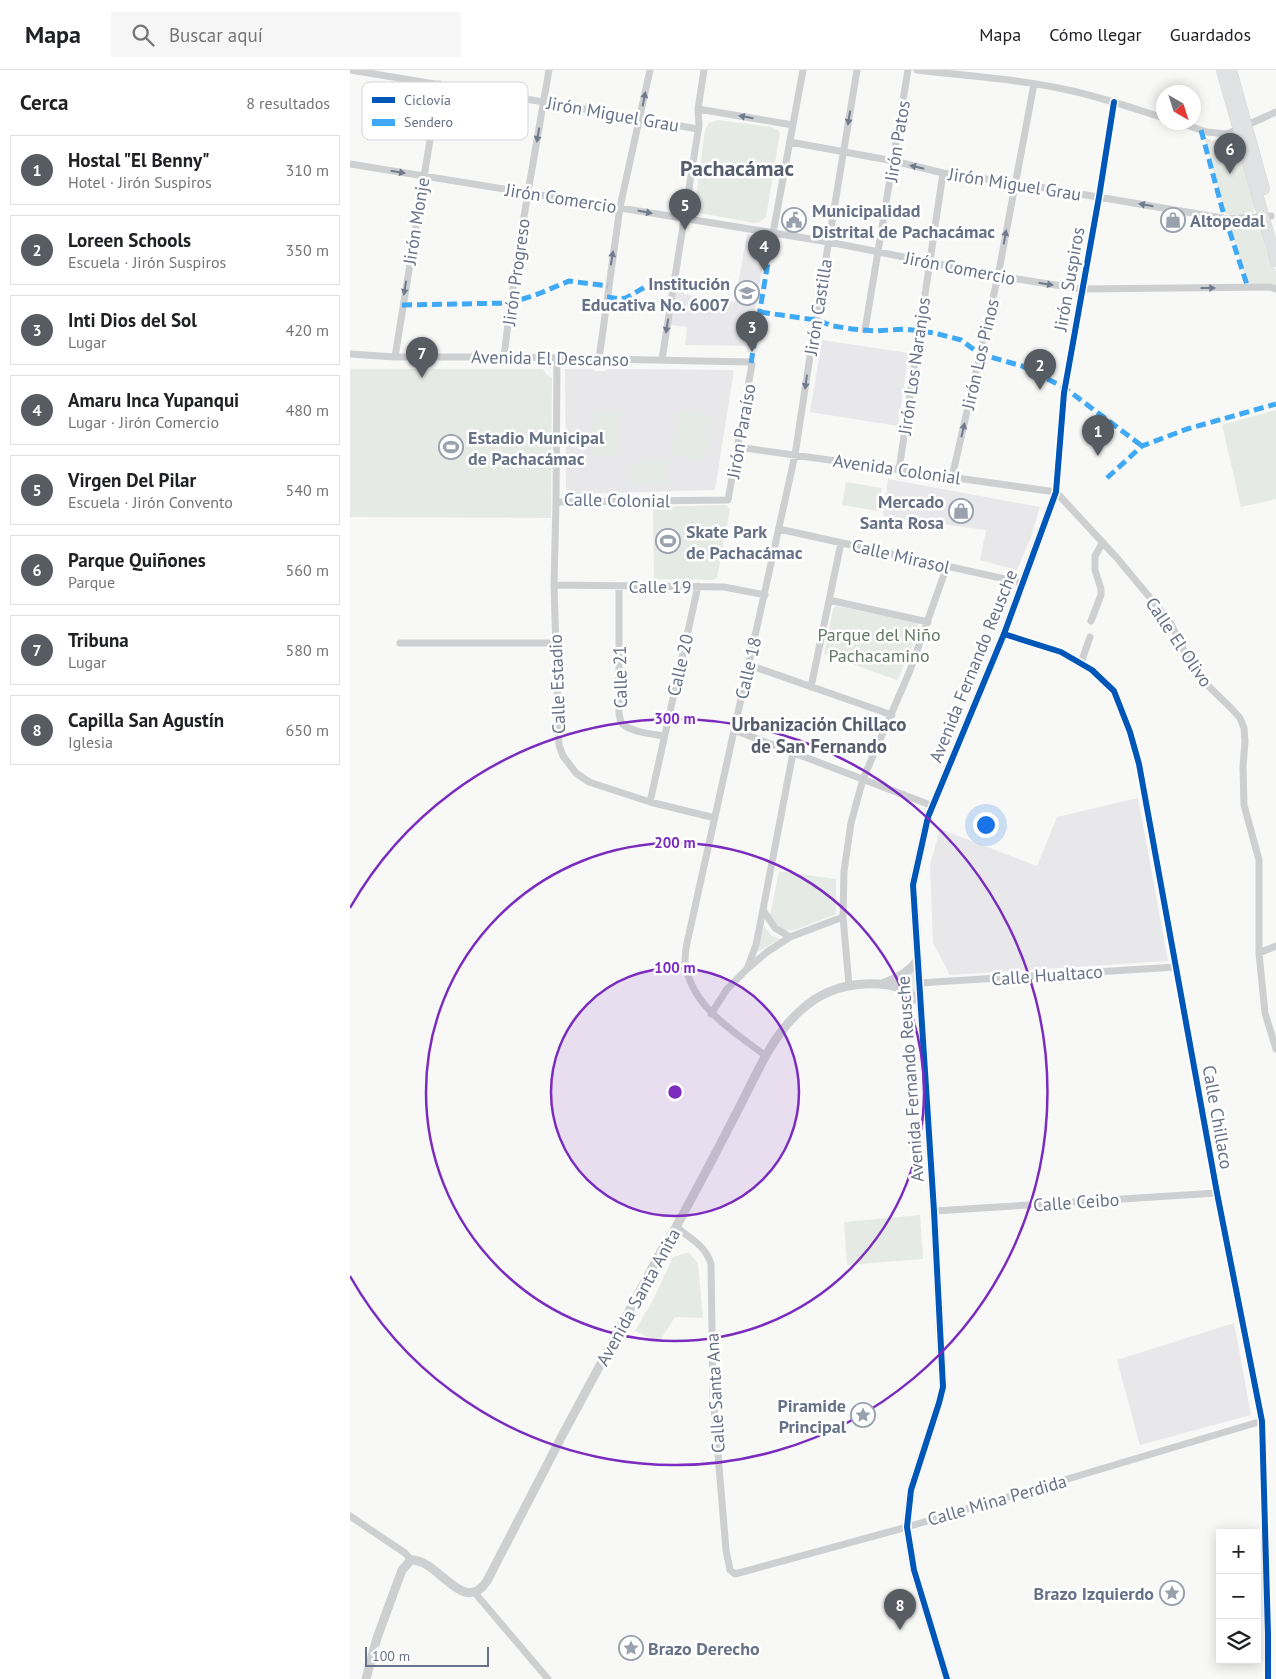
<!DOCTYPE html>
<html lang="es">
<meta charset="utf-8">
<style>
body{margin:0;font-family:"PT Sans",sans-serif;background:#f6f6f6;color:#202124}
.controls{position:absolute;right:15px;bottom:15px;display:grid;overflow:hidden;border-radius:0px;box-shadow:0 2px 12px #0003}
.controls button{width:45px;height:45px;display:grid;place-items:center;padding:0;border:0;border-bottom:1px solid #e0e0e0;background:#fff;color:#202124;font:25px sans-serif}
.compass{position:absolute;left:806px;top:15px;width:45px;height:45px;border-radius:50%;background:#fff;box-shadow:0 2px 12px #0003;rotate:141deg}
.scale{position:absolute;left:15px;bottom:12px;width:124px;box-sizing:border-box;padding-left:5px;border:2px solid #687287;border-top:0;font-size:14px;line-height:18px;white-space:nowrap;color:#687287;-webkit-text-stroke:4px #fff;paint-order:stroke}
.you{position:absolute;left:635px;top:754px;width:18px;height:18px;margin:-12px;border:4px solid #fff;border-radius:50%;background:#1a73e8;box-shadow:0 0 0 8px #1a73e833}
.badge{display:grid;place-items:center;width:32px;height:32px;border-radius:50%;background:#575b62;color:#fff;font-size:16px;font-weight:700}
.pin{position:absolute;translate:-50% -41px;filter:drop-shadow(0 1px 2px #0008)}
.pin::after{content:'';position:absolute;top:26px;width:18px;height:15px;background:inherit;clip-path:polygon(0 0,100% 0,50% 100%)}
.list{margin:0;padding:0;list-style:none}
h2{display:flex;justify-content:space-between;align-items:center;height:65px;margin:0;padding:0 20px;font-size:21px}
h2 small{font-size:16px;font-weight:400;color:#757577}
.list li{display:grid;grid-template-columns:32px 1fr auto;gap:15px;align-items:center;box-sizing:border-box;height:70px;margin:0 10px 10px;padding:0 10px;border:1px solid #e0e0e0;border-radius:0px}
.list b{display:block;font-size:19px;white-space:nowrap}
.list p{margin:0;font-size:16px;white-space:nowrap;color:#757577}
.list em{font-size:16px;font-style:normal;color:#757577}
.icon{flex:none;width:28px;height:28px;fill:none;stroke:currentColor;stroke-width:2;stroke-linecap:round;stroke-linejoin:round}
.map{position:relative;flex:none;width:926px;height:1609px;overflow:hidden}
header{display:flex;align-items:center;gap:30px;box-sizing:border-box;height:70px;padding:0 25px;background:#fff;border-bottom:1px solid #e0e0e0}
header strong{font-size:24px}
nav{display:flex;gap:28px;margin-inline-start:auto;font-size:18px}
.search{width:350px;height:45px;background:#f6f6f6;display:flex;align-items:center;gap:12px;box-sizing:border-box;padding:0 18px;border-radius:0px;color:#757577;font-size:19px}
main{display:flex}
aside{flex:1;background:#fff}
.map>svg:first-child{display:block}
</style>
<header>
<strong>Mapa</strong>
<div class="search"><svg class="icon" aria-label="search" viewBox="0 0 24 24"><circle cx="10" cy="10" r="6"/><path d="M15 15l6 6"/></svg>Buscar aquí</div>
<nav><a>Mapa</a><a>Cómo llegar</a><a>Guardados</a></nav>
</header>
<main>
<aside>
<h2>Cerca<small>8 resultados</small></h2>
<ul class="list">
<li><span class="badge">1</span><div><b>Hostal &quot;El Benny&quot;</b><p>Hotel · Jirón Suspiros</p></div><em>310 m</em></li>
<li><span class="badge">2</span><div><b>Loreen Schools</b><p>Escuela · Jirón Suspiros</p></div><em>350 m</em></li>
<li><span class="badge">3</span><div><b>Inti Dios del Sol</b><p>Lugar</p></div><em>420 m</em></li>
<li><span class="badge">4</span><div><b>Amaru Inca Yupanqui</b><p>Lugar · Jirón Comercio</p></div><em>480 m</em></li>
<li><span class="badge">5</span><div><b>Virgen Del Pilar</b><p>Escuela · Jirón Convento</p></div><em>540 m</em></li>
<li><span class="badge">6</span><div><b>Parque Quiñones</b><p>Parque</p></div><em>560 m</em></li>
<li><span class="badge">7</span><div><b>Tribuna</b><p>Lugar</p></div><em>580 m</em></li>
<li><span class="badge">8</span><div><b>Capilla San Agustín</b><p>Iglesia</p></div><em>650 m</em></li>
</ul>
</aside>
<div class="map">
<svg width="926" height="1609" viewBox="0 0 926 1609">
<rect width="100%" height="100%" fill="#f8f8f7"/>
<path fill="#e8e8ea" d="M397 164 416 168 417 170 399 276 335 275 337 257 320 255 325 220 334 221V224L385 232Z
M472 270 559 283 548 356 460 342Z
M215 299H243L245 301H255L258 299 384 300 365 420 222 424 216 418Z
M538 409 690 437 681 467 667 500 630 490 636 460 533 446Z
M788 728 818 891 600 905 583 873 580 795 590 759 687 796 707 747Z
M884 1253 901 1345 790 1375 767 1290Z"/>
<path fill="#e6eae5" d="M368 50 421 57 428 60 430 63 416 147 410 152 404 153 350 143 346 139 345 134 355 60 359 53Z
M854 66 862 71 886 69 906 137 902 144 882 147 874 142Z
M879 155 912 158 916 170 915 176 918 185 922 189 926 202V216H898Z
M0 299H193L196 304 202 308 201 448 0 447Z
M329 340 363 347 355 392 320 385Z
M926 340V429L891 437 872 355Z
M243 343H269V385H243Z
M318 391V413L282 414 281 392Z
M496 412 532 418 528 441 492 435Z
M376 435 380 439 367 508 363 510 304 509 303 437Z
M486 536 568 553 570 558 548 609 547 610 474 584 483 539Z
M429 801 486 809V844L445 860 434 861 423 852 420 845Z
M414 856 422 866 430 869 408 882Z
M565 900 566 923 546 914Z
M570 1145 573 1189 497 1195 494 1152Z
M339 1182 348 1194 353 1248 325 1247 309 1272 285 1261 303 1230 323 1187Z"/>
<g fill="none" stroke-linecap="round" stroke-linejoin="round">
<defs>
<path id="primary" d="M872 0 926 191
M881 0 914 119"/>
</defs>
<use href="#primary" stroke="#d5d6d6" stroke-width="12"/>
<path stroke="#cecfd1" stroke-width="7" d="M0 0 194 32 348 59
M567 0C617 6 669 9 718 20 751 27 782 38 814 48
M348 39 443 55
M827 52 857 62 877 64 926 42
M440 72 544 91 593 103 665 113 878 149 921 146
M0 94 479 172 648 206 731 219 920 217 926 219
M423 163 453 0
M515 260 558 0
M0 284 45 287H154L399 292 402 294 378 430 206 432
M45 287 89 14
M154 287C165 190 183 95 199 0
M207 288 206 432 204 515 209 675 213 686 226 703 239 712 300 732 365 748
M249 289 270 137 300 0
M312 289 349 55 348 39 354 0
M387 377 706 422
M549 400 593 103
M602 407 648 206 684 14
M706 422 767 488 811 541 821 554 841 595 849 607 882 639 890 648 894 658 895 671 893 697 894 735 909 790V883L915 943 926 979
M706 422 714 323 749 127 764 32
M429 459 673 513
M204 515 374 517 415 525
M269 516V644C270 647 270 649 271 652 277 662 303 664 314 666
M479 530 578 552
M741 551 751 525V519L745 500V486L753 472
M654 564 711 582 742 600 764 621 780 662 789 694 867 1123 912 1351 918 1564V1609
M50 573H205
M731 593 740 567
M399 595 542 645
M461 617 491 473
M384 660 583 736
M300 732 348 516
M413 840 425 858 440 867
M909 883 926 876
M397 899 406 875 410 855 443 683
M569 913 826 897
M499 915 493 847 494 801 501 753 513 709 559 603 597 496
M361 944 377 919 397 899 417 882 440 867 493 847
M416 986C383 961 340 936 335 891 335 882 337 872 339 864L445 385 462 273 507 0
M584 1141 867 1123
M326 1157C340 1168 356 1176 361 1194L363 1325 376 1480 380 1500 385 1504 557 1457 912 1351
M0 1446 55 1483 61 1490
M125 1523 198 1609"/>
<path stroke="#cecfd1" stroke-width="9" d="M534 913C548 909 559 902 568 890
M16 1609 27 1568 52 1500 61 1490C89 1489 113 1547 137 1511L213 1364 313 1178 326 1157C348 1117 369 1077 390 1036 407 1003 422 966 450 941 468 924 490 915 515 914 539 913 552 916 570 932
M597 1609 564 1500 557 1457 561 1420 589 1333 593 1317 584 1141 563 815 578 747 654 564 706 422"/>
<use href="#primary" stroke="#e1e2e3" stroke-width="11"/>
<path stroke="#3fa9f5" stroke-width="5" stroke-dasharray="10 5" stroke-linecap="butt" d="M851 60 872 138 898 218
M257 227 270 229 276 228 300 214 324 216
M52 235 160 233 188 224 219 211 258 216
M410 242 466 250 483 256 502 259 525 261 555 259 584 263 611 270 630 284 672 296 715 318 792 376
M401 293 423 163
M757 408 792 376 837 359 926 334"/>
<defs>
<path id="cycleway" d="M654 564 711 582 742 600 764 621 780 662 789 694 867 1123 912 1351 918 1564V1609
M597 1609 564 1500 557 1457 561 1420 589 1333 593 1317 584 1141 563 815 578 747 654 564 706 422 714 323 749 127 764 32"/>
</defs>
<use href="#cycleway" stroke="#fff" stroke-width="9"/>
<use href="#cycleway" stroke="#0057b8" stroke-width="6"/>
</g>
<defs><path id="oneway-solid" d="M-6-.8H1V-3.2L6.5 0L1 3.2V.8H-6Z" transform="scale(1.25)"/></defs>
<g fill="#727b8e">
<use href="#oneway-solid" transform="translate(294 29) rotate(-79)"/>
<use href="#oneway-solid" transform="translate(396 47) rotate(-170)"/>
<use href="#oneway-solid" transform="translate(499 48) rotate(99)"/>
<use href="#oneway-solid" transform="translate(188 65) rotate(100)"/>
<use href="#oneway-solid" transform="translate(567 97) rotate(-167)"/>
<use href="#oneway-solid" transform="translate(48 102) rotate(9)"/>
<use href="#oneway-solid" transform="translate(796 135) rotate(-170)"/>
<use href="#oneway-solid" transform="translate(295 142) rotate(11)"/>
<use href="#oneway-solid" transform="translate(655 167) rotate(-80)"/>
<use href="#oneway-solid" transform="translate(262 188) rotate(-81)"/>
<use href="#oneway-solid" transform="translate(696 214) rotate(9)"/>
<use href="#oneway-solid" transform="translate(55 218) rotate(99)"/>
<use href="#oneway-solid" transform="translate(858 218)"/>
<use href="#oneway-solid" transform="translate(317 256) rotate(99)"/>
<use href="#oneway-solid" transform="translate(456 312) rotate(98)"/>
<use href="#oneway-solid" transform="translate(613 360) rotate(-77)"/>
</g>
<circle cx="325" cy="1022" r="124" fill="#7b2cbf" fill-opacity=".12"/>
<g fill="none" stroke="#7b2cbf" stroke-width="2.5">
<circle cx="325" cy="1022" r="124"/>
<circle cx="325" cy="1022" r="249"/>
<path d="M0 838A373 373 0 1 1 0 1206"/>
</g>
<defs>
<symbol id="civic-ring" viewBox="-11 -11 22 22"><circle r="9.5" fill="#fff" stroke="#9aa1ae" stroke-width="1.5"/><path d="M-.6-6.5H3V-4.5H.6V-3L4-1V1h2V6H-6V1h2V-1L-.6-3ZM-1.2 2.5V6h2.4V2.5Z" fill="#9aa1ae"/></symbol>
<symbol id="shop-ring" viewBox="-11 -11 22 22"><circle r="9.5" fill="#fff" stroke="#9aa1ae" stroke-width="1.5"/><path d="M-5-2.5h2.3a2.7 3.5 0 0 1 5.4 0H5L5.5 6h-11ZM-1.5-2.5h3a1.5 2.3 0 0 0-3 0Z" fill="#9aa1ae"/></symbol>
<symbol id="school-ring" viewBox="-11 -11 22 22"><circle r="9.5" fill="#fff" stroke="#9aa1ae" stroke-width="1.5"/><path d="M0-5L7-2L0 1L-7-2ZM-4 1L0 2.5L4 1V4Q0 6-4 4Z" fill="#9aa1ae"/></symbol>
<symbol id="stadium-ring" viewBox="-11 -11 22 22"><circle r="9.5" fill="#fff" stroke="#9aa1ae" stroke-width="1.5"/><path d="M0-5a6.5 5 0 1 0 0 10a6.5 5 0 1 0 0-10ZM-3.5-1.8h7v3.6h-7Z" fill="#9aa1ae"/></symbol>
<symbol id="sight-ring" viewBox="-11 -11 22 22"><circle r="9.5" fill="#fff" stroke="#9aa1ae" stroke-width="1.5"/><path d="M0-6L1.8-2.2L6-1.7L2.9 1.2L3.7 5.4L0 3.3L-3.7 5.4L-2.9 1.2L-6-1.7L-1.8-2.2Z" fill="#9aa1ae"/></symbol>
</defs>
<g fill-rule="evenodd">
<use href="#civic-ring" x="430" y="136" width="28" height="28"/>
<use href="#shop-ring" x="809" y="136" width="28" height="28"/>
<use href="#school-ring" x="383" y="209" width="28" height="28"/>
<use href="#stadium-ring" x="87" y="363" width="28" height="28"/>
<use href="#shop-ring" x="597" y="427" width="28" height="28"/>
<use href="#stadium-ring" x="304" y="457" width="28" height="28"/>
<use href="#sight-ring" x="499" y="1331" width="28" height="28"/>
<use href="#sight-ring" x="808" y="1509" width="28" height="28"/>
<use href="#sight-ring" x="267" y="1564" width="28" height="28"/>
</g>
<g text-anchor="middle" dominant-baseline="central" stroke-width="5" stroke-linejoin="round" paint-order="stroke">
<g font-size="18" fill="#687287" stroke="#fff">
<text transform="translate(263 44) rotate(10)">Jirón Miguel Grau</text>
<text transform="translate(547 71) rotate(-81)">Jirón Patos</text>
<text transform="translate(665 114) rotate(9)">Jirón Miguel Grau</text>
<text transform="translate(211 128) rotate(9)">Jirón Comercio</text>
<text transform="translate(66 151) rotate(-81)">Jirón Monje</text>
<text transform="translate(610 198) rotate(11)">Jirón Comercio</text>
<text transform="translate(166 202) rotate(-82)">Jirón Progreso</text>
<text transform="translate(719 209) rotate(-80)">Jirón Suspiros</text>
<text transform="translate(468 237) rotate(-81)">Jirón Castilla</text>
<text transform="translate(630 284) rotate(-77)">Jirón Los Pinos</text>
<text transform="translate(200 288) rotate(1)">Avenida El Descanso</text>
<text transform="translate(564 296) rotate(-82)">Jirón Los Naranjos</text>
<text transform="translate(391 361) rotate(-80)">Jirón Paraíso</text>
<text transform="translate(547 399) rotate(8)">Avenida Colonial</text>
<text transform="translate(267 430) rotate(1)">Calle Colonial</text>
<text transform="translate(551 486) rotate(13)">Calle Mirasol</text>
<text x="310" y="516">Calle 19</text>
<text transform="translate(829 572) rotate(56)">Calle El Olivo</text>
<text transform="translate(330 595) rotate(-77)">Calle 20</text>
<text transform="translate(623 596) rotate(-68)">Avenida Fernando Reusche</text>
<text transform="translate(398 598) rotate(-77)">Calle 18</text>
<text transform="translate(270 607) rotate(-91)">Calle 21</text>
<text transform="translate(207 614) rotate(-92)">Calle Estadio</text>
<text transform="translate(697 905) rotate(-4)">Calle Hualtaco</text>
<text transform="translate(560 1009) rotate(-94)">Avenida Fernando Reusche</text>
<text transform="translate(868 1047) rotate(80)">Calle Chillaco</text>
<text transform="translate(726 1132) rotate(-4)">Calle Ceibo</text>
<text transform="translate(288 1227) rotate(-61)">Avenida Santa Anita</text>
<text transform="translate(365 1323) rotate(-93)">Calle Santa Ana</text>
<text transform="translate(647 1430) rotate(-16)">Calle Mina Perdida</text>
</g>
<g font-size="18" font-weight="bold" fill="#687287" stroke="#fff" text-anchor="start">
<text x="462" y="140">Municipalidad<tspan x="462" dy="21">Distrital de Pachacámac</tspan></text>
<text x="840" y="150">Altopedal</text>
<text x="380" y="213" text-anchor="end">Institución<tspan x="380" dy="21">Educativa No. 6007</tspan></text>
<text x="118" y="367">Estadio Municipal<tspan x="118" dy="21">de Pachacámac</tspan></text>
<text x="594" y="431" text-anchor="end">Mercado<tspan x="594" dy="21">Santa Rosa</tspan></text>
<text x="336" y="461">Skate Park<tspan x="336" dy="21">de Pachacámac</tspan></text>
<text x="496" y="1335" text-anchor="end">Piramide<tspan x="496" dy="21">Principal</tspan></text>
<text x="804" y="1523" text-anchor="end">Brazo Izquierdo</text>
<text x="298" y="1578">Brazo Derecho</text>
</g>
<g font-size="18" fill="#637964" stroke="#fff">
<text x="529" y="564">Parque del Niño<tspan x="529" dy="21">Pachacamino</tspan></text>
</g>
<g font-size="19" font-weight="bold" fill="#565d6c" stroke="#fff">
<text x="469" y="654">Urbanización Chillaco<tspan x="469" dy="22">de San Fernando</tspan></text>
</g>
<g font-size="22" font-weight="bold" fill="#565d6c" stroke="#fff">
<text x="387" y="98">Pachacámac</text>
</g>
</g>
<rect x="12" y="12" width="166" height="58" rx="8" fill="#fff" stroke="#d2d5db" stroke-width="1"/>
<rect x="22" y="27" width="23" height="6" fill="#0057b8"/>
<rect x="22" y="49" width="23" height="7" fill="#3fa9f5"/>
<g font-size="14" fill="#687287">
<text x="54" y="35">Ciclovía</text>
<text x="54" y="57">Sendero</text>
</g>
<circle cx="325" cy="1022" r="8" fill="#7b2cbf" stroke="#fff" stroke-width="2.5"/>
<g font-size="15" text-anchor="middle" font-weight="bold" fill="#7b2cbf" stroke="#fff" stroke-width="5" stroke-linejoin="round" paint-order="stroke">
<text x="325" y="654">300 m</text>
<text x="325" y="778">200 m</text>
<text x="325" y="903">100 m</text>
</g>
</svg>
<div class="controls">
<button>+</button>
<button>−</button>
<button><svg class="icon" aria-label="layers" viewBox="0 0 24 24"><path d="M12 4l9 5-9 5-9-5zM3 14l9 5 9-5"/></svg></button>
</div>
<svg class="compass" viewBox="-18 -18 36 36"><path d="M0-13l5 13h-10z" fill="#e53935"/><path d="M0 13l5-13h-10z" fill="#757577"/></svg>
<div class="scale">100 m</div>
<div class="you"></div>
<div class="pin badge" style="left:748px;top:386px">1</div>
<div class="pin badge" style="left:690px;top:320px">2</div>
<div class="pin badge" style="left:402px;top:282px">3</div>
<div class="pin badge" style="left:414px;top:201px">4</div>
<div class="pin badge" style="left:335px;top:160px">5</div>
<div class="pin badge" style="left:880px;top:104px">6</div>
<div class="pin badge" style="left:72px;top:308px">7</div>
<div class="pin badge" style="left:550px;top:1560px">8</div>
</div>
</main>
